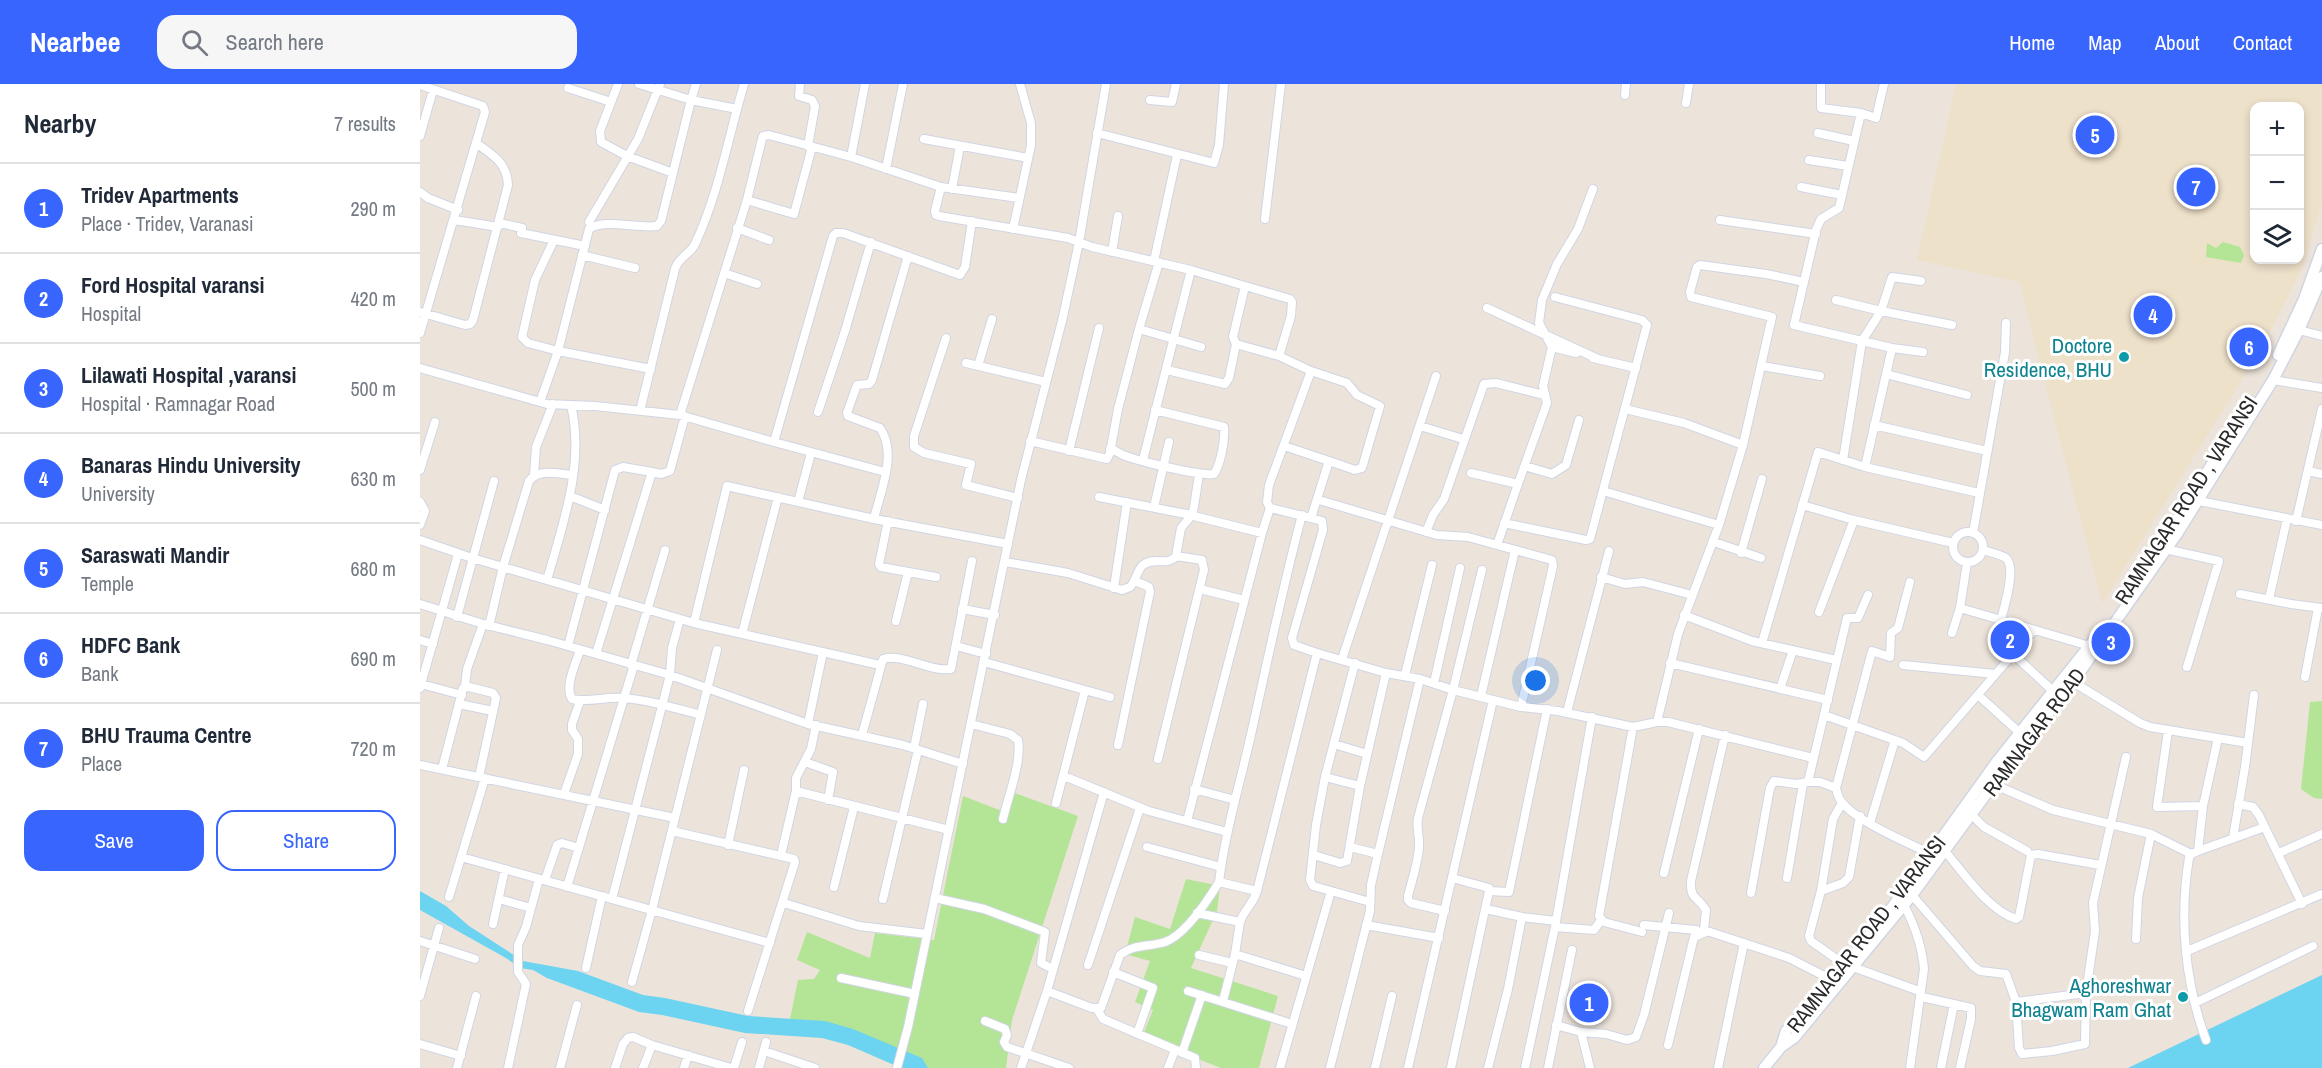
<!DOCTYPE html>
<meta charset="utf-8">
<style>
body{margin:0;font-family:"Archivo Narrow",sans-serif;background:#f6f6f7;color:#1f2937}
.controls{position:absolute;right:18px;top:18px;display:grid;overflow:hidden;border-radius:12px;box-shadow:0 3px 9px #0003}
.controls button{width:54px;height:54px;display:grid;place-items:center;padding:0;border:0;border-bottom:2px solid #e0e1e3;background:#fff;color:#1f2937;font:30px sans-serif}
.you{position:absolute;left:1116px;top:597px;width:21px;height:21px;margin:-15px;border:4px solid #fff;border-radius:50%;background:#1a73e8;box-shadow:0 0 0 9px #1a73e833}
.badge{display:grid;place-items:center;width:39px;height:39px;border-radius:50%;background:#3765fd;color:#fff;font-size:20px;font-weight:700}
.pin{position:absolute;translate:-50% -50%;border:3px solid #fff;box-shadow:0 2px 6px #0006}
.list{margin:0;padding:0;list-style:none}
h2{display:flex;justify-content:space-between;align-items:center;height:78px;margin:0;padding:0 24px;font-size:26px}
h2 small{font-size:20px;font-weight:400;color:#747a83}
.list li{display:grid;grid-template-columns:39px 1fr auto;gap:18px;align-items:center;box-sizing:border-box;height:90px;padding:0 24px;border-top:2px solid #e0e1e3}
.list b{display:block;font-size:22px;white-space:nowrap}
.list p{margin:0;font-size:20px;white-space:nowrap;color:#747a83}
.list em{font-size:20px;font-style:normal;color:#747a83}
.actions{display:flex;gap:12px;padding:18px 24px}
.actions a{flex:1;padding:14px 0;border:2px solid #3765fd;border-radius:18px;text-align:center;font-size:21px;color:#3765fd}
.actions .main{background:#3765fd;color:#fff}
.icon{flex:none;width:33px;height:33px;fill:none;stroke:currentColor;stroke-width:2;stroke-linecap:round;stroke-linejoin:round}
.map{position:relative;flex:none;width:1902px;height:984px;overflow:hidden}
header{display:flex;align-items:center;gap:36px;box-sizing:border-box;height:84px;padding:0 30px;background:#3765fd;color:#fff}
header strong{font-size:28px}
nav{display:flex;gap:33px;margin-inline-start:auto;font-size:21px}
.search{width:420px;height:54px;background:#f6f6f7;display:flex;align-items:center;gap:15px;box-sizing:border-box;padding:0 21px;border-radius:18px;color:#747a83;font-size:22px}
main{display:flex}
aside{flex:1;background:#fff}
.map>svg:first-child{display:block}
</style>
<header>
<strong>Nearbee</strong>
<div class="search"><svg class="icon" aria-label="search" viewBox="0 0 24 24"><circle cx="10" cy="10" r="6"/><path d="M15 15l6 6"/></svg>Search here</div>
<nav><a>Home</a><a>Map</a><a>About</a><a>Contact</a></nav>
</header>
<main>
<aside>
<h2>Nearby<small>7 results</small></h2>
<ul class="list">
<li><span class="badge">1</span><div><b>Tridev Apartments</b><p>Place · Tridev, Varanasi</p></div><em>290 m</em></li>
<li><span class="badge">2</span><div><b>Ford Hospital varansi</b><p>Hospital</p></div><em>420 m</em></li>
<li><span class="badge">3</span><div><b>Lilawati Hospital ,varansi</b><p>Hospital · Ramnagar Road</p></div><em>500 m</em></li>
<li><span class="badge">4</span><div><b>Banaras Hindu University</b><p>University</p></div><em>630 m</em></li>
<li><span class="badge">5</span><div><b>Saraswati Mandir</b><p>Temple</p></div><em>680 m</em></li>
<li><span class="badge">6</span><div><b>HDFC Bank</b><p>Bank</p></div><em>690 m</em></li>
<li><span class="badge">7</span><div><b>BHU Trauma Centre</b><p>Place</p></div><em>720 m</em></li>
</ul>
<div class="actions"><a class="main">Save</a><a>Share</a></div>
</aside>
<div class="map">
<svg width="1902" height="984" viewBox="0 0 1902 984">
<rect width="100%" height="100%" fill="#ece4db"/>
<path fill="#eee1ca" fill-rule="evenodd" d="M1536 0H1902V119L1884 180 1842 264 1682 520 1599 198 1497 176ZM1834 22H1880V176H1834Z"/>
<path fill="#b4e496" d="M1803 158 1820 163 1824 171 1821 179 1786 173 1787 159 1796 164Z
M1902 617V715L1894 714 1881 705 1890 618Z
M592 708 658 732 592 936 586 984H499L369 940 378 896 394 895 400 886 377 876 387 848 450 874 455 849 514 856 543 712 587 729Z
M766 795 800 802 797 827 771 884 858 912 839 984H801L722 953 733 926 715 918 730 877 705 870 715 833 750 845Z"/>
<path fill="#6cd3f0" d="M0 807 26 822 49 842 103 877 158 887 223 911 245 914 328 932 405 937 433 945 502 974 508 984H481L428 961 402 954 325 949 242 931 219 928 127 894 113 886 100 884 86 874 0 826Z
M1902 891V984H1708Z"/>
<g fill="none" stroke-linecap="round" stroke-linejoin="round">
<defs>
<path id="street" d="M198 0 180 47 181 58 207 72 253 89
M219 0 271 16 276 0
M380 0 379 12 392 16 395 22 388 62
M1401 0V24L1441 29
M1464 0 1456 34 1441 29 1419 124 1401 135 1396 146 1374 241 1472 264 1503 268
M0 1 63 22 65 28 0 249
M148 4 191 18
M1205 11 1206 0
M730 16 752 18 756 0
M1266 19 1269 0
M677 49 794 79 799 61 804 0
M1398 49 1434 57
M0 52 13 6
M504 55 608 74
M431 73 445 0
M1389 76 1428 82
M466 85 483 0
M521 103 599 114
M1381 103 1422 111
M532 105 540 62
M0 108 8 114 38 126
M327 116 374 130 392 63
M845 135 861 0
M35 136 78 143 80 139 102 144
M1300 136 1396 150
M169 138 218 55 240 0
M317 144 349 156
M593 145 611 61V39L600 0
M101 149 165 162
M134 156 115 196 102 253 108 259 138 267 169 145C184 134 218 145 237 142L241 137 245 121 271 16 317 25 324 0
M692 168 698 132
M162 171 215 184
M734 177 757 71
M739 178 719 245 781 263
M304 189 337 200
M825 202 870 215 872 218 871 232 859 272
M1416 216 1461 227 1472 193 1501 197
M1067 224 1178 275
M0 228 45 241 50 240 53 236 88 101C87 78 72 71 56 59
M1879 246 1902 252
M526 254 494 352V363L504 369 551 380 546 401 598 414
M1132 263 1156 269
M1173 274 1216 284
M546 279 626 298
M558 282 572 235
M1342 282 1400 292
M0 284 127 320 175 322 260 331 354 358 413 152 416 149H423L540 191 545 183 552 137
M747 286 805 300 809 294 816 260
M891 287 927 299 937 311 960 322 942 384 935 386 909 377
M1466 290 1547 311
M1853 296 1902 304
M120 318 138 267 231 285
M1205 325 1264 339 1323 361 1299 441
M220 327 255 185C259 172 270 171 275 160 295 118 305 70 317 25
M398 328 425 247 451 158
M260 331 327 116 342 55 343 52 349 51 431 73 521 103 515 127 516 131 519 132 648 154 672 163 771 186 825 202 813 253 816 260 859 272 891 287 849 401 847 418 850 424
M1454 341 1567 367
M1000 342 1043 355
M610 357 687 375 690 369 698 325 719 245
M354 358 465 388
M1323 361 1352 233 1271 213 1270 208 1277 183 1280 181 1346 190 1384 198
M690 365C695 366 699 369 703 371 718 377 779 392 794 390 801 379 805 357 804 343L735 326
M649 367 679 244
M723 376 771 186
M1423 376 1442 257 1461 227 1532 241
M1105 382 1132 390 1146 381 1159 336
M1445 383 1472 264
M0 386 15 338
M1888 387 1902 390
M1051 389 1098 400 1077 461
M114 391 116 363 133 320
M1098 400 1127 319 1123 302 1132 263 1119 239 1122 216 1137 180 1158 145 1173 105
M1183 407 1299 441 1258 550 1237 638
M150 412 185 426
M679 413 766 430 842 449 850 424 891 434 909 377 864 362
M899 416 1017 451 1048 453 1132 476 1133 482 1101 623
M1779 417 1902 441
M0 418 5 427 0 441
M378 418 391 369
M1382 421 1434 436 1533 459
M734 423 749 358
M891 434 902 437 903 446 872 554 874 561 897 569
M454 435C460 408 478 369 460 344L428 332 427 329 437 301 449 300 452 296 488 172
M468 437 459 480 461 483 516 493
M1876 437 1902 325
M1084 439 1166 456 1170 455 1227 241 1222 236 1135 213
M1533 463a15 15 0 1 1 30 0a15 15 0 1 1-30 0Z
M1006 448 1013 431 1024 415 1064 300 1076 299 1124 311
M1553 449 1585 268 1586 239
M0 456 52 474 274 539 460 581
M1294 458 1341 474
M1745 465 1799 477 1767 583
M1563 466C1569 468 1580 470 1586 474 1597 484 1584 523 1581 536
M1321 469 1342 395
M756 472 761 444 772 431 774 423 779 390
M585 478 648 489 702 506 710 503C716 497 717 486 723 481 734 472 747 483 756 472L782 476 784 486 738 675
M1181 493 1205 500 1223 498 1272 511
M127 496C143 440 165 379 151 321
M694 504 707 418
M780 505 824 516
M1820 510 1871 520 1902 524
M1849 515 1867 435
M0 520 63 540 127 556 250 591 388 640 483 661 543 680
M1540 524 1673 563
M542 525 575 531
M1399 528 1434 436
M1264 531 1332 557 1416 576
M37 533 74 397
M476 537 488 488
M274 539 307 402 454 435 588 460
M69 542 83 483 109 397C119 384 138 390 153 391
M1532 549 1540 524 1547 479
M322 550 358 413
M0 556 13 560
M1342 559 1398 368 1445 383 1559 409
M148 562 195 386 203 383 232 388
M536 562 566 570
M160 566C156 579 144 603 152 615 169 619 186 612 203 614 229 616 255 624 281 631
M176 570 232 388 241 390 250 387 265 332
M1593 570 1614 546
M922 575 1016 292
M564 578 690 613
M1250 579 1408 616
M211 581 245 466
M1483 581 1575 590
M985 591 1012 481
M1885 593 1898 524
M1653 598 1720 639 1730 643 1828 659
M1014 599 1040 484
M1 600 42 611
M45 603 47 585 63 540
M0 604 38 470
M1360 605 1373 566
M1558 611 1600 649
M1061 612 1095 466
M39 620 73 627
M1147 628 1189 467
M1404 631 1483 659 1504 673 1593 570 1634 608
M388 640 403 568
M551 640 590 650 598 656C602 678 588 713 583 735
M1213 643 1179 832 1184 838 1222 848
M1748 647 1737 723 1783 722 1778 767
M442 651 463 575C483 569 509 588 531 585L552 477
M1305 651 1271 797C1270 817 1278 812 1286 826L1284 846 1369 874 1412 896
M914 660 947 670
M698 661 730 508 729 503 715 497
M494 664 503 620
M385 678 413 688 408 716
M0 681 255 734
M22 685 43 604 49 603 73 609 76 614 59 693
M644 692 729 727 807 748
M905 693 935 579
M1388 698H1400L1416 704 1452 567 1470 573 1471 549 1478 544 1490 498
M1573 700 1633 726 1731 750 1771 770
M1416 704C1417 709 1418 713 1421 717 1435 737 1488 759 1511 770
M774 705 815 716
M376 707 529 746
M144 710 158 670V655L152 646V640L160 617
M636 719 665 606
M1422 719 1413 735 1401 807 1389 852 1391 857 1425 881
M1818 720 1833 723 1839 731 1882 820
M1783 722 1798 654
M1551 730 1564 743 1607 767
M767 737 842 449
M1450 739 1475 656
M252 747 374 775 375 778 328 927
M1813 754 1825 683 1834 611
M308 761 324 686
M727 763 801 783
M930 763 958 770
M1524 766C1543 788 1568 826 1596 835L1599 833 1611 771 1618 770 1680 781
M1859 769 1902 750
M361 771 376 707V694L391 665 396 641
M894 771 920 779 927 777 940 702
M41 773 350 859
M1244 789 1279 645
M1367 794 1383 700
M125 796 137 761 142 759 159 764
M147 803 214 581
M414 803 434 723
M837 807 799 798C805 749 819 703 830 655 847 580 862 505 882 431
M911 807 950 818
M1069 807 1089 808 1127 625
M1401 807 1423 799 1429 793 1440 732
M1331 809 1350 704 1354 697 1376 700 1388 698 1427 534H1438L1448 511
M1492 811 1553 882 1560 887 1586 890 1596 918 1599 964 1602 970 1632 967 1665 960 1666 909
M29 813 65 694
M515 814 564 825 625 848 621 879 633 885
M79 815 111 824
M192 815 250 591 252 564 260 535
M463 815 498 666
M364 819 439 842 507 850
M1484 821C1495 842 1502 861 1504 885L1490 984
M1066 825 1102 833
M1025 827 991 819 988 816V812C992 796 998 779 999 763 1000 753 996 745 998 734L1033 606 1062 486
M777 829 820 838 815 870
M820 838C825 823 832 823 837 807L897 569 966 589
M73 840 85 785
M946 841 1019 854
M1224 841 1276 846
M1135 843 1174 846 1181 836
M1716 855 1718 814 1731 750
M0 857 55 875
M1767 867 1902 810
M779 871 812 879
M668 881 720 724
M1433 883 1499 907 1502 913 1551 924V935L1540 984
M166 884 182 812
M693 888 733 904 717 950
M421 894 495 910
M212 898 232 826 297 566
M627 907 672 924H681L700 871C713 860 729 863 745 858 765 851 788 816 799 798
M768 907 872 940
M0 912 19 844
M803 917 815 870 886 892
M1596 918 1666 909 1675 847 1673 819 1706 673
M1775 919 1893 862
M677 925 683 935 775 974 776 984
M565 937 585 945 587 951 584 958 587 963 649 984
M1136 941 1161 948 1170 984
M1161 948 1186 950 1207 956 1216 953 1224 931 1249 829
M1786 956C1765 899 1759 834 1769 774L1771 770 1778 767 1845 743
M0 960 41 972
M1248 961 1274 853 1286 848
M344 967 395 984
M762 969 782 911
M37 984 56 912
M88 984 106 900 98 888V861L106 843 119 795
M140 984 157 921
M195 984 203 960 208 954 213 953 232 961 311 984
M223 984 232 961
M264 984 268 971
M314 984 322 958
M339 984 346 958
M477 984 488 943 601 396 643 233 659 158 686 0
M601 984 627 907 684 708
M748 984 755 966
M860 984 911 807 893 802 890 796 896 741 905 693 940 702 966 589 1000 595 1033 606 1101 623 1138 627 1213 643 1237 638H1248L1393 674
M910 984 950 827 951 801 958 770 1000 595
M955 984 972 912
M988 984 1073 616
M1031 984 1069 807V804L1032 794
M1068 984 1088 905 1102 833 1136 837
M1105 984 1135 843 1172 633
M1128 984 1152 866
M1298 984 1324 859
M1521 984 1534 920"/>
<path id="secondary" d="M1858 271 1884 215 1902 165
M1750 447 1831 318
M1361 963 1366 947 1433 872 1473 822 1578 676 1674 556
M1344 984 1361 963 1374 954 1492 811 1589 679 1653 598 1757 450 1853 296 1879 246 1902 193"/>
</defs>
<use href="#street" stroke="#d0d5e3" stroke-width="10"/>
<use href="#secondary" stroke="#d0d5e3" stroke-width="13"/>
<use href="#street" stroke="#fff" stroke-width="8"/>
<use href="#secondary" stroke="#fff" stroke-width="10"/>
</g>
<g fill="#0f9aa8" stroke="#fff" stroke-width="2">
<circle cx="1704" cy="273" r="6"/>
<circle cx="1763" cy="913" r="6"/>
</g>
<g text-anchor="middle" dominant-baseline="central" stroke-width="6" stroke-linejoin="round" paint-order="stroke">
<g font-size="21" fill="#0d838f" stroke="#fff" text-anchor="end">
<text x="1692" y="261">Doctore<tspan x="1692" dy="24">Residence, BHU</tspan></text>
<text x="1751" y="901">Aghoreshwar<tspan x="1751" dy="24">Bhagwam Ram Ghat</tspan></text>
</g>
<g font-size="21" fill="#2a2a2a" stroke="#fff">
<text transform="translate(1766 416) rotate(-57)">RAMNAGAR ROAD , VARANSI</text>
<text transform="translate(1614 648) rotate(-53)">RAMNAGAR ROAD</text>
<text transform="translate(1446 850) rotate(-52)">RAMNAGAR ROAD , VARANSI</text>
</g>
</g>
</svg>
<div class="controls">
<button>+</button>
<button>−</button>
<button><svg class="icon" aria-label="layers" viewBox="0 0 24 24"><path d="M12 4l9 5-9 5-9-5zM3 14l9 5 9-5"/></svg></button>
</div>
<div class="you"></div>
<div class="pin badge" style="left:1169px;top:919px">1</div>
<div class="pin badge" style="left:1590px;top:556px">2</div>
<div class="pin badge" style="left:1691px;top:558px">3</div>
<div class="pin badge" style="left:1733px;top:231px">4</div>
<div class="pin badge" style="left:1675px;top:51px">5</div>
<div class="pin badge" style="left:1829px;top:263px">6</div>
<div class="pin badge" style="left:1776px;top:103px">7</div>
</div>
</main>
